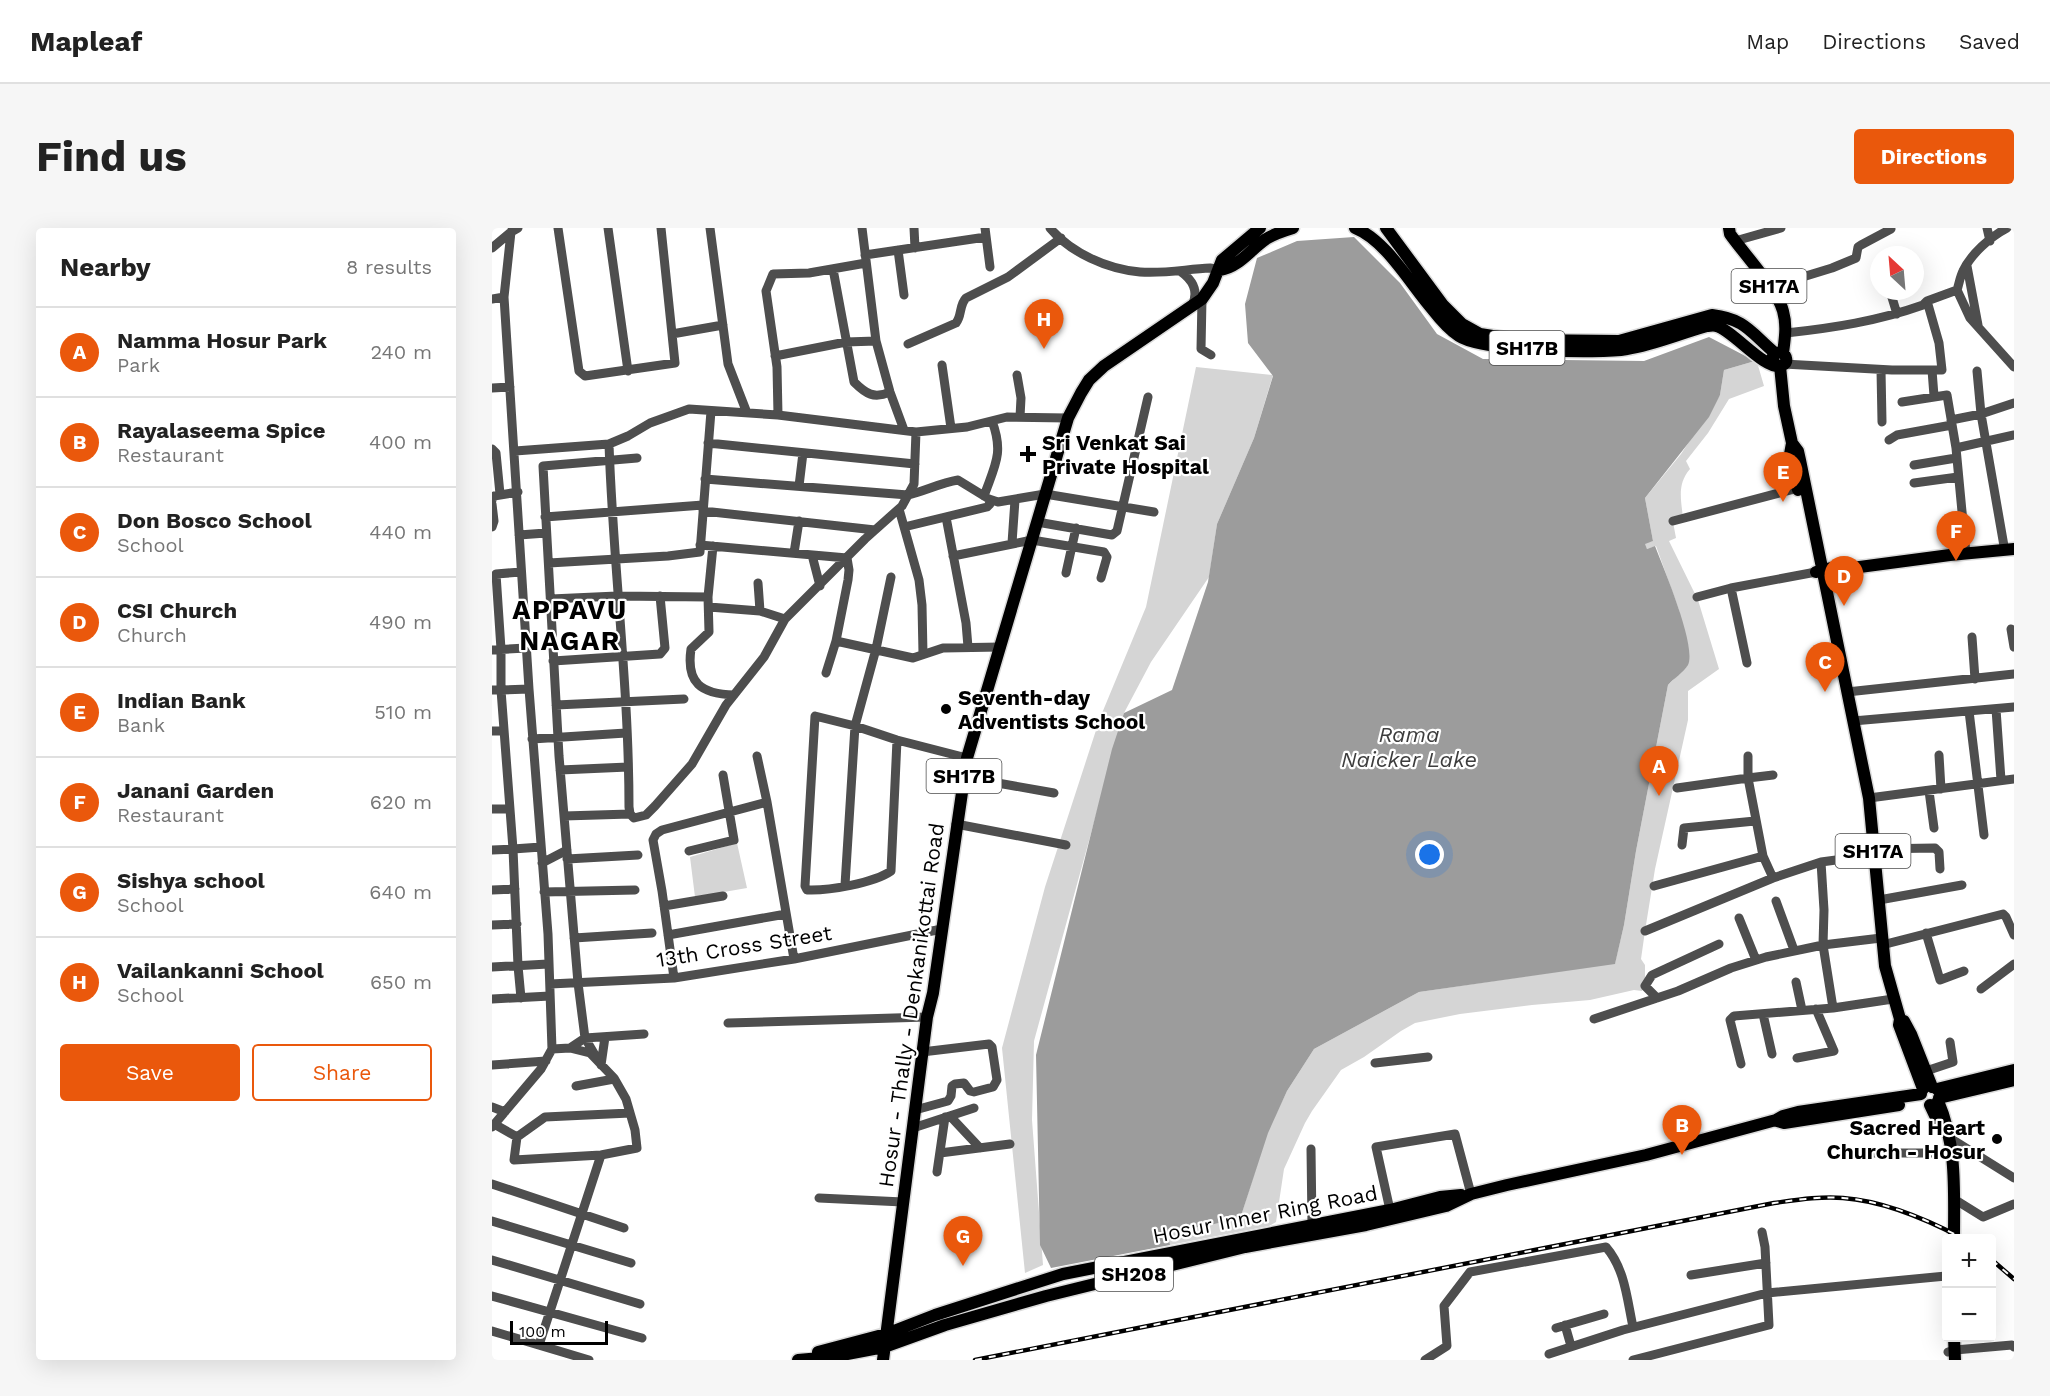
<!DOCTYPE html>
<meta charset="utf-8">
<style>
body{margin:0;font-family:"Work Sans",sans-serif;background:#f6f6f6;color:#222}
.controls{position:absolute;right:18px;bottom:18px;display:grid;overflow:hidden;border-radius:6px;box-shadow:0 6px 24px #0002}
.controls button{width:54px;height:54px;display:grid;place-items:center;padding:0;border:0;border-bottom:2px solid #e0e0e0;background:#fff;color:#222;font:30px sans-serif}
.compass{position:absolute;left:1378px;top:18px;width:54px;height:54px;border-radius:50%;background:#fff;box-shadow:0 6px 24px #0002;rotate:334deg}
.scale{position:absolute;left:18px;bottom:15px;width:98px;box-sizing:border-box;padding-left:6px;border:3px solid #000;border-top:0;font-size:16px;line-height:21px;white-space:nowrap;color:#000;-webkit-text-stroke:4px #fff;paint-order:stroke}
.you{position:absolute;left:938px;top:627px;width:21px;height:21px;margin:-15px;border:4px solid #fff;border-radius:50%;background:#1a73e8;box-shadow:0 0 0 9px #1a73e833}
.badge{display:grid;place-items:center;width:39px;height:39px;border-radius:50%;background:#ea580c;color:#fff;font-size:20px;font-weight:700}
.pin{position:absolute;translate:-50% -50px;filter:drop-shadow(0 2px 3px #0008)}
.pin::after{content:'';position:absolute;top:32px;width:21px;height:18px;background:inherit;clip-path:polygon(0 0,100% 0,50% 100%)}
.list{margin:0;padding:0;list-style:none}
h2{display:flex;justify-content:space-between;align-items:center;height:78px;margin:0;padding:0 24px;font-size:26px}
h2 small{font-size:20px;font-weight:400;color:#767676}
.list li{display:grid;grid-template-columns:39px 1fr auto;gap:18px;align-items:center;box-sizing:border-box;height:90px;padding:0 24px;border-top:2px solid #e0e0e0}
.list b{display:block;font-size:22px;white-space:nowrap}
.list p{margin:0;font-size:20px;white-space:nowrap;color:#767676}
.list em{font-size:20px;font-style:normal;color:#767676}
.actions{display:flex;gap:12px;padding:18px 24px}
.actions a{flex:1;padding:14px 0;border:2px solid #ea580c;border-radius:6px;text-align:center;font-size:21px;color:#ea580c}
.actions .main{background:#ea580c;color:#fff}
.map{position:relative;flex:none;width:1522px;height:1132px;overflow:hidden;border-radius:6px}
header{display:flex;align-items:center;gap:36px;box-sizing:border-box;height:84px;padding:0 30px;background:#fff;border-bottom:2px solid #e0e0e0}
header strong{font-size:28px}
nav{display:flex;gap:33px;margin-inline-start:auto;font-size:21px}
.intro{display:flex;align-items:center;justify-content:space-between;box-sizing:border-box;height:144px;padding:0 36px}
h1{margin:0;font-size:42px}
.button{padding:15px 27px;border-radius:6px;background:#ea580c;color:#fff;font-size:21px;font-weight:700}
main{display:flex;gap:36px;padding:0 36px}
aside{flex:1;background:#fff;border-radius:6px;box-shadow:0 6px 24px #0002}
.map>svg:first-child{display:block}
</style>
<header>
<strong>Mapleaf</strong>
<nav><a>Map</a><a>Directions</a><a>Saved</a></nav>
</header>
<div class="intro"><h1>Find us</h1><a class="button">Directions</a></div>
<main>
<aside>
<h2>Nearby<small>8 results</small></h2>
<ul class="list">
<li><span class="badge">A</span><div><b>Namma Hosur Park</b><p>Park</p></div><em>240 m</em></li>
<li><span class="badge">B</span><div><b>Rayalaseema Spice</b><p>Restaurant</p></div><em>400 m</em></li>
<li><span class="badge">C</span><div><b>Don Bosco School</b><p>School</p></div><em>440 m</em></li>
<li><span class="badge">D</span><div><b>CSI Church</b><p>Church</p></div><em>490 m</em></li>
<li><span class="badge">E</span><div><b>Indian Bank</b><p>Bank</p></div><em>510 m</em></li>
<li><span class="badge">F</span><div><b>Janani Garden</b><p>Restaurant</p></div><em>620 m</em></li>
<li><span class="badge">G</span><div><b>Sishya school</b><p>School</p></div><em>640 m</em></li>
<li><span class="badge">H</span><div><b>Vailankanni School</b><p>School</p></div><em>650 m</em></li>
</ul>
<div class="actions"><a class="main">Save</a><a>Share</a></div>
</aside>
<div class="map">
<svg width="1522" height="1132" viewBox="0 0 1522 1132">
<rect width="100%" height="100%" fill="#fff"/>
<path fill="#d5d5d5" d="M1263 133 1265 134 1272 158 1237 171 1216 205 1194 233 1198 241C1185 256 1189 271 1191 290L1181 294 1184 310 1177 313 1206 372 1227 441 1196 463V492L1163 641 1153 703 1149 731 1153 737V756L1150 763 1142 762 1098 772 1040 777 968 786 923 795 909 803 872 829 849 842 820 883 813 895 792 941 784 994 777 998 678 1017 676 1005 748 991 775 905 795 863 822 821 927 764 1123 735 1132 697 1144 623 1176 457 1195 438 1187 382 1164 318 1155 321 1152 315 1161 313 1153 270 1189 226 1228 167 1232 142Z
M704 139 781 147 762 210 725 296 717 349 659 434 632 485 542 813 540 892 551 1037 533 1045 510 820 553 659 608 490 654 379Z
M245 615 255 660 203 669 198 629Z"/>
<path fill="#9c9c9c" d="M862 9 908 55 945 106 991 131 1152 133 1217 109 1263 133 1232 142 1228 167 1217 189 1153 270 1161 313 1153 316 1155 321 1163 318C1171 339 1205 418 1196 437 1192 444 1181 451 1176 457L1144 623 1132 697 1123 736 927 764 822 821 795 863 776 905 748 991 676 1005 678 1017 559 1040 548 1017 544 827 620 521 632 485 680 462 716 354 725 296 762 210 781 148 756 115 753 76 765 30 805 13Z"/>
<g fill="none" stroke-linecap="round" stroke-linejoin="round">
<defs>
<path id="major" d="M863 0C895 13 918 56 941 82 948 91 958 102 967 108 989 123 1107 126 1135 121 1162 117 1189 105 1215 98 1218 98 1221 97 1224 98 1241 102 1272 142 1289 138 1298 135 1294 127 1289 124L1283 125 1280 130 1283 136
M894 0 951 77 970 96 988 106 1026 112 1127 113 1220 87C1254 91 1259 105 1283 125
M1237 0 1238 6C1252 26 1285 61 1291 83 1295 97 1293 110 1291 125
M728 42C747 39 758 22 774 11 782 6 791 3 801 0
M1288 138 1292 178 1300 215 1298 226 1306 262
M1300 215 1306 223 1308 232 1377 570 1393 738 1408 791 1407 797 1431 861
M1324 344 1339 340 1345 342 1458 327 1522 321
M1412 793 1419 806 1440 859
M1445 861 1522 842
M1447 870 1522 852
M1446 873C1465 917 1462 963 1462 1010
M1438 877 1447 896
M1285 893 1292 895 1407 877
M1462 1110 1463 1132
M326 1124 394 1106 443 1087 571 1046 898 982 948 969 969 967
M306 1132 340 1129 392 1119 453 1097 554 1068 753 1019 874 997 954 978 979 966 1015 957 1154 927 1284 892 1291 888 1306 884 1429 866
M391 1132 435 789 441 765 475 530 576 190 589 165 597 152 612 138 710 71 721 55 730 32 768 0"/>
</defs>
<use href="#major" stroke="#dbdbdb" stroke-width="15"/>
<path stroke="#4e4e4e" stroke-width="9" d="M66 0 87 143 93 148 183 135 169 0
M116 0 136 143
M218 0 236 136 255 185
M370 0 384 113 398 164 412 202
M422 0 423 20
M493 0 498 39
M558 0C579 25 615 41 648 44 672 46 695 41 718 40L728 42
M1495 0 1498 13
M1243 13 1289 0
M0 20 19 4 20 2
M406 22 412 67
M373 27 494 9
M1475 38 1486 97
M341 41 362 154C374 166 382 171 398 164
M688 43C701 52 707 63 700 78
M1278 59 1340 40 1364 30 1366 19 1369 17 1399 1
M1465 62 1478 90 1522 139
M1398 63 1405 86
M0 71 12 69
M710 71 709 121 719 127
M1294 105C1341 100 1386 93 1431 77L1435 73 1465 62C1467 56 1468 49 1471 43 1479 26 1498 9 1515 0
M180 106 231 97
M416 116 464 95C470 88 467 77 474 70L516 49 569 10
M283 128 354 114 384 113
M1292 136 1400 142H1450L1447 115 1435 73
M450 137 459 200
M1389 142 1390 194
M1440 142 1442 168
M1485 143 1489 186 1512 318
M525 147 529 170 528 189
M0 160 18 159
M1410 174 1455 167 1464 220 1474 326
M286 187 285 139 274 63 281 46 317 45 374 35
M1459 192 1489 186 1522 175
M1397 212 1405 207 1460 197
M216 215 423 236
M117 216C121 337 137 458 137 579L138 586 142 590 154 587 163 578 200 536 234 477 272 429 293 391 373 311 410 278 422 256 424 204
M1464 220 1522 207
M0 221 4 225 8 266
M23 223 117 216 136 208 158 195 197 181 286 187 424 204 475 199 515 189 576 190
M1422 237 1464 230
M213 251 416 267C433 263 448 255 466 252L497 271 506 274 553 266 662 284
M1422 255 1466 249
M307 258 311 225
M492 268C503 237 512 225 500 193
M0 272 2 268 26 264
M0 276 2 293 0 299
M407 281 427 352 430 377 431 426
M211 283 383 302
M53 289 211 277
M454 289 474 395 476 419
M1181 293 1306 260
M545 294 620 307 625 303 656 169
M412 299 495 279 498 276 497 271
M27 307 54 305
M520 315 523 272
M208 317 355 330 357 342 356 352 344 413 334 445
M221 318 216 369 217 404 199 421C194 455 209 466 242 467
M302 325 307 293
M320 327 328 358
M461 328 540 312 612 324 615 329 609 350
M57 335 176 328 208 324 219 183
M574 345 584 300
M266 355 268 383
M1239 360 1255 435
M1205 369 1239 360 1324 344
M59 371 125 368 216 369
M217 379 268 383 293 391
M1519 401 1522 419
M1480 409 1483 451
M344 413 421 430 451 420 509 419
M0 422 34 420
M61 433 168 426 173 420 168 368
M37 461 9 462 21 621 49 619
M0 462H9V421L4 346 29 344
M1355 464 1522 446
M64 477 192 471
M1504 481 1509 552
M1477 483 1492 607
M1361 493 1522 479
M0 503H12
M40 511 134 505
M405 512 399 643C382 655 336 663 315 662L313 658 323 488 363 498 405 512 475 530
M1447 527 1449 561
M265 528 275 574
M68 542 136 539
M1281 547 1256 550 1271 628 1281 650 1329 634 1382 627
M472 549 562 565
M1185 560 1256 550V528
M1437 563 1442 600
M1377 570 1522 551
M0 581H18
M72 588 138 586
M464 596 574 617
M1190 617 1192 600 1263 593
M1381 621 1443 620 1447 624 1448 641
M0 622 21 621 26 738 29 770
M197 623 242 612 231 547
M75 631 146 627
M1329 634 1332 682 1331 717 1341 780
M50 635 75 622
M353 657 363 498 384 421 399 349
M1162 658 1271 628
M0 662 23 661
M52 664 143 662
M1387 672 1470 657
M1284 673 1302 722
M172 678 231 668
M1247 690 1264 732
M0 697 25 696
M1153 703 1281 650
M1434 705 1448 752 1472 743
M176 707 294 686
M82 710 160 705
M1390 717 1511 686 1514 689 1522 707
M0 739 56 736
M182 750 170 663 161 612 164 606 170 602 275 574 302 731
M1304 754 1310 782
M58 756 182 750 302 731 450 701
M1489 761 1522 736
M1165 770 1153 758 1160 747 1227 716
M0 771 58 768
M1271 786 1280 826
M1102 791 1186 763 1239 740 1274 729 1331 717 1389 710
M236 795 435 789
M60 821 78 820 93 810 86 755 67 528 51 238 145 230
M103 827 93 810 152 806
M1305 830 1342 823 1324 781
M883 835 936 829
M1249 836 1238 792 1242 788 1341 780 1401 771
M0 837 54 833
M109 837 113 809
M1434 843 1461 834 1458 814
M84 858 122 851
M0 879 13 884
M423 882 456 873 459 868 460 858 463 856 472 855 478 863 482 864 501 859 505 852 500 819 497 816 430 824
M458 888 488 920
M2 896 25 909 53 889 138 885
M0 899 49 841 60 821 56 706 37 461 12 69 19 4 26 0
M421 900 482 880
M25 909 22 932 109 927 145 920 143 902 134 871 122 850 98 825 78 820
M1458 910 1522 950
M819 921 820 997
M448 925 518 916
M1378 925H1453
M445 944 453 889
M0 956 132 1000
M327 970 411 974
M1462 971 1491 989 1522 976
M898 982 884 919 963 906 979 966
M0 993 139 1035
M0 1032 148 1076
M1199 1047 1274 1035
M0 1068 150 1110
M1073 1097 1079 1118
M1064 1100 1112 1086
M0 1103 97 1132
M47 1117 109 927
M1456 1124 1463 1122 1520 1117 1522 1119
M1057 1126 1131 1102 1275 1065 1454 1048
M933 1132 955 1118 952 1078 978 1044 1114 1019C1133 1041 1135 1071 1141 1099
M1141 1132 1277 1097 1273 1019 1270 1004"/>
<use href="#major" stroke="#000" stroke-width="12"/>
<defs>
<path id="rail" d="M1500 1032 1522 1051
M483 1132 1282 975C1304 972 1329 968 1351 970 1392 973 1434 991 1470 1010"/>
</defs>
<use href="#rail" stroke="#000" stroke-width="4.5"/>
<use href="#rail" stroke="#fff" stroke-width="2" stroke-dasharray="7" stroke-linecap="butt"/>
</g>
<g fill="#000" stroke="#fff" stroke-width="2">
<path d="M533 217h6v6h6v6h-6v6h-6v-6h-6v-6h6z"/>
<circle cx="454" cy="481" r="6"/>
<circle cx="1505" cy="911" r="6"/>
</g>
<g text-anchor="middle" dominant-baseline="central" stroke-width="4.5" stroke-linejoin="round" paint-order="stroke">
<g fill="#fff" stroke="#4c4c4c" stroke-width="1.5">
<rect x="1239.5" y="41" width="75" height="34" rx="4.5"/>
<rect x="997.5" y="103" width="75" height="34" rx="4.5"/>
<rect x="434.5" y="531" width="75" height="34" rx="4.5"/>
<rect x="1343.5" y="606" width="75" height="34" rx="4.5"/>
<rect x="603" y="1029" width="78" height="34" rx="4.5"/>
</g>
<g font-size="20" font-weight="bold" fill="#000">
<text x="1277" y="58">SH17A</text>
<text x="1035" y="120">SH17B</text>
<text x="472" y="548">SH17B</text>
<text x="1381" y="623">SH17A</text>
<text x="642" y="1046">SH208</text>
</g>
<g font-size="21" font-weight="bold" fill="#000" stroke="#fff" text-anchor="start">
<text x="550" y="214">Sri Venkat Sai<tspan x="550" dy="24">Private Hospital</tspan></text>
<text x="466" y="469">Seventh-day<tspan x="466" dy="24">Adventists School</tspan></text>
<text x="1493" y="899" text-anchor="end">Sacred Heart<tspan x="1493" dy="24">Church - Hosur</tspan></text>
</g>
<g font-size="21" fill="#000" stroke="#fff">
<text transform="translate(252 718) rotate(-9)">13th Cross Street</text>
<text transform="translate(419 777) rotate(-82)">Hosur - Thally - Denkanikottai Road</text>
<text transform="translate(773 986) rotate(-11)">Hosur Inner Ring Road</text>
</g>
<g font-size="22" font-style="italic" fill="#3d3d3d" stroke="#fff">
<text x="917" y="506">Rama<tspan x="917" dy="25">Naicker Lake</tspan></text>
</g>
<g font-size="27" font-weight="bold" letter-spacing="1.5" fill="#000" stroke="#fff">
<text x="78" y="382">APPAVU<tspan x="78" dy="31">NAGAR</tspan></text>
</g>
</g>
</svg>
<div class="controls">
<button>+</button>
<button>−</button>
</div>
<svg class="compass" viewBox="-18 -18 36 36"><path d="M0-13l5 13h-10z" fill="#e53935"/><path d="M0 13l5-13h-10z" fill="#767676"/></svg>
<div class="scale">100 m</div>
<div class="you"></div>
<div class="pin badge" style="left:1167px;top:568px">A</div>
<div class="pin badge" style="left:1190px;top:927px">B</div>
<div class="pin badge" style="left:1333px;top:464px">C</div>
<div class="pin badge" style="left:1352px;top:378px">D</div>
<div class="pin badge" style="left:1291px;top:274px">E</div>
<div class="pin badge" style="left:1464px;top:333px">F</div>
<div class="pin badge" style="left:471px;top:1038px">G</div>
<div class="pin badge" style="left:552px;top:121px">H</div>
</div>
</main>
